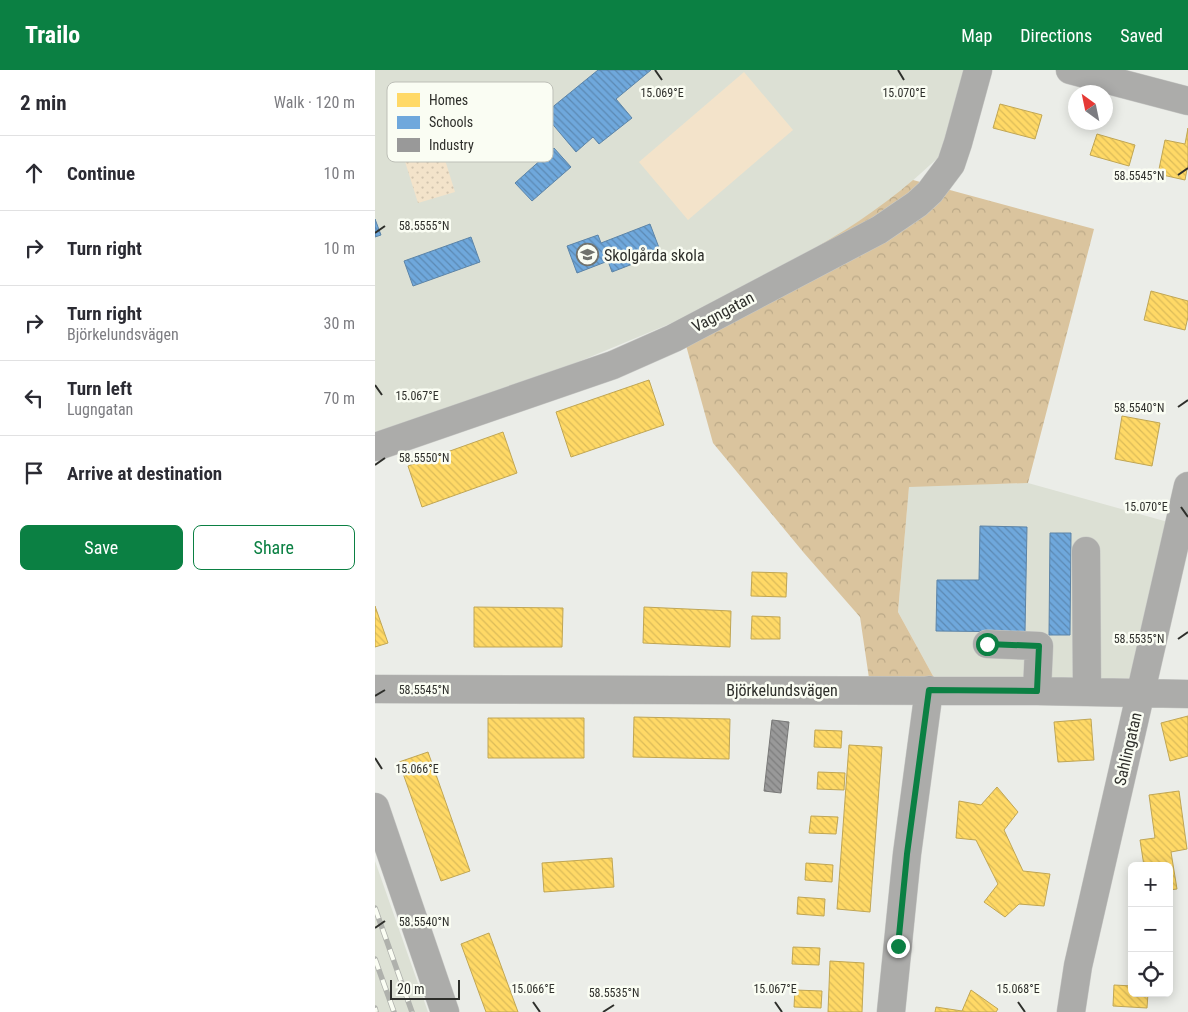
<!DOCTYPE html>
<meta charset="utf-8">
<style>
body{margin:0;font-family:"Roboto Condensed",sans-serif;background:#f2f2f3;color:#2b2b33}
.controls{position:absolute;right:15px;bottom:15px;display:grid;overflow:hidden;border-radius:8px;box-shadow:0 2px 12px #0003}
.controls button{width:45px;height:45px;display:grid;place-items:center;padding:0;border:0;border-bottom:1px solid #e1e1e2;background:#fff;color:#2b2b33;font:25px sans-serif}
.compass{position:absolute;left:693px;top:15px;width:45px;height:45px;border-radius:50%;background:#fff;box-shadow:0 2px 12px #0003;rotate:327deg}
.scale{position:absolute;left:15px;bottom:12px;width:70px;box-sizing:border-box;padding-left:5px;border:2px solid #2e2f2b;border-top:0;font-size:14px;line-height:18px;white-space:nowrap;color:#2e2f2b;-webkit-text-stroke:4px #fafdf3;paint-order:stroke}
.stop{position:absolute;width:15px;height:15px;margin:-11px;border:4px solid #0b8043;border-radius:50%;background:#fff}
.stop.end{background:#0b8043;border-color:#fff;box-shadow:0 1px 5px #0008}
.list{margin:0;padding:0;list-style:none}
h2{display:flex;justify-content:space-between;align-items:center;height:65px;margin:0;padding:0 20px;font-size:21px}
h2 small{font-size:16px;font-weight:400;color:#7c7c81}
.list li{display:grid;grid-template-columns:32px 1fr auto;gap:15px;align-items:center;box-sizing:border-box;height:75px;padding:0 20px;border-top:1px solid #e1e1e2}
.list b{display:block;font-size:19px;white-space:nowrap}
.list p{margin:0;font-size:16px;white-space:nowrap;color:#7c7c81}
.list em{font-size:16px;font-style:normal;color:#7c7c81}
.actions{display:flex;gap:10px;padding:15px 20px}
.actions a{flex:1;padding:11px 0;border:1px solid #0b8043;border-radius:8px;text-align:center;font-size:18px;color:#0b8043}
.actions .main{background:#0b8043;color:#fff}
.icon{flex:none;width:28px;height:28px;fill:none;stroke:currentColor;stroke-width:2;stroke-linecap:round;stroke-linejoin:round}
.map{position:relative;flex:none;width:813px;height:942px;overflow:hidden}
header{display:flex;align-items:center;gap:30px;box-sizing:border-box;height:70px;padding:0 25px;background:#0b8043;color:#fff}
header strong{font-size:24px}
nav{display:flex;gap:28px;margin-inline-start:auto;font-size:18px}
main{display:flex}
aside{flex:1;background:#fff}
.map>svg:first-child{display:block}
</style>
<header>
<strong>Trailo</strong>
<nav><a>Map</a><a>Directions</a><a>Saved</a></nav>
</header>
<main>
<aside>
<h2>2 min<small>Walk · 120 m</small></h2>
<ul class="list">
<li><svg class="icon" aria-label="ahead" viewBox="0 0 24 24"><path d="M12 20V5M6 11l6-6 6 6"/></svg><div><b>Continue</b></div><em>10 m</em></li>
<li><svg class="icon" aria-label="right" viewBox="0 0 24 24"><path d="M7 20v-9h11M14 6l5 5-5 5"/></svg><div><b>Turn right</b></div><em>10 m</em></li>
<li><svg class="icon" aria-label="right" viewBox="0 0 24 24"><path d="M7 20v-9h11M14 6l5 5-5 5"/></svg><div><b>Turn right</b><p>Björkelundsvägen</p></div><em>30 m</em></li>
<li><svg class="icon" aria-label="left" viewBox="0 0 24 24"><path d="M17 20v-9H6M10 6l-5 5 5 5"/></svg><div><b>Turn left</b><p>Lugngatan</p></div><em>70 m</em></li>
<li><svg class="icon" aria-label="arrive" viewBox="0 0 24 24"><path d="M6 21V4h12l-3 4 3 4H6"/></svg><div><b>Arrive at destination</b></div></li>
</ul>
<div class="actions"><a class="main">Save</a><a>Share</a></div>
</aside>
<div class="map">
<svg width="813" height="942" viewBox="0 0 813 942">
<defs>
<pattern id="grass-dots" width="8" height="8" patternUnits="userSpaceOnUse" patternTransform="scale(1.25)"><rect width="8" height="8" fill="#f3e3ca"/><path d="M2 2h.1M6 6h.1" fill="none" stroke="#d1c3ae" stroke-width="1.8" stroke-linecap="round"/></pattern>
<pattern id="forest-crowns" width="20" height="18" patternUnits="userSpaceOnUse" patternTransform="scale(1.25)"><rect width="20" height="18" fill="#dac49e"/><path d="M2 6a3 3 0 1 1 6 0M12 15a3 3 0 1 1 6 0" fill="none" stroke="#bba988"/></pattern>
<pattern id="homes-back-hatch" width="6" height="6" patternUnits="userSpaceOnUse" patternTransform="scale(1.25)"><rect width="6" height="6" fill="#ffd966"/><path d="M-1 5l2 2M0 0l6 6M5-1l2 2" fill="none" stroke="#dbbb59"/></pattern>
<pattern id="schools-back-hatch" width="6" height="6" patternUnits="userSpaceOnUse" patternTransform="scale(1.25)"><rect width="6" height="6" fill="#6fa8dc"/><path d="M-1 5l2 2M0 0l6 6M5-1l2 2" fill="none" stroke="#5c89b3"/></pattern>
<pattern id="industry-back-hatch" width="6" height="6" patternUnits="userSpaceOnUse" patternTransform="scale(1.25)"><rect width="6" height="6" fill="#999"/><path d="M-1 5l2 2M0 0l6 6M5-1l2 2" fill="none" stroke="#7d7d7d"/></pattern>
</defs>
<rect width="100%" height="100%" fill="#ebede8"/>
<path fill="#dce0d4" d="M0 0H599L565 86 515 131 455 170 304 250 191 297 0 372Z
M653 413 793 452 758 610 563 615 523 542 534 416Z
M0 791 53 942H0Z"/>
<path fill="url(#grass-dots)" d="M52 32 80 122 43 133 15 44Z"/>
<path fill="url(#forest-crowns)" d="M538 110 719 159 653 413 534 417 523 542 563 615H495L485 547 429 483 338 373 304 250C384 207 469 170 538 110Z"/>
<path fill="#f3e3ca" d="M369 2 418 60 313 150 264 92Z"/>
<path fill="url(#homes-back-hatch)" stroke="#c0a654" d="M625 34 667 45 660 69 618 58Z
M813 58V94L810 110 783 104 790 70 810 74Z
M722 64 760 75 754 96 715 85Z
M776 221 813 231V247L810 260 769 250Z
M274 310 289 355 196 387 181 342Z
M747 346 785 353 777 396 740 389Z
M128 362 142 403 47 437 33 396Z
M377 502 412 503 411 527 376 526Z
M0 536 13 573 0 577Z
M99 537 188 538 187 577H99Z
M269 537 356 541 355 577 268 573Z
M377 546 405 547V569H376Z
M813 646V686L795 691 786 653Z
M259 647 355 649 354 689 258 687Z
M113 648H209V688H113Z
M716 649 719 690 683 692 679 652Z
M440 660 467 661 466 678 439 677Z
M474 675 507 677 495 842 462 839Z
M53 682 95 801 66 811 24 692Z
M443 702 470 703 469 720 442 719Z
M622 717 643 742 629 760 648 801 675 804 669 836 644 834 630 847 609 832 623 814 601 770 581 768 584 731 606 735Z
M804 721 812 779 796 782 802 819 794 820V796H769L765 770 780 768 774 725Z
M436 746 463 747 461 764 434 763Z
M237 788 239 817 169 822 167 793Z
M431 793 458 795 457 812 430 810Z
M423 827 450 829 449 846 422 844Z
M114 863 143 942H111L86 874Z
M418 877 445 878 444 895 417 894Z
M455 891 489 893 487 942H453Z
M739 915 757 916V923H773L772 938 738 936Z
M420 920 447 921 446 938 419 937Z
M596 920 623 939 621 942H560L561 937 587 941Z"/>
<path fill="url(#schools-back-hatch)" stroke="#5c84a7" d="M223 0H276L241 29 257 48 224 74 218 67 201 82 169 44Z
M179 78 196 97 157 131 140 113Z
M0 149 6 165 0 167Z
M275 154 286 183 237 202 233 191 202 203 192 176 223 165 226 173Z
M96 167 105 192 38 216 29 191Z
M605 456 652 457 650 562 561 561 562 510H604Z
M675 463H696L695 565H674Z"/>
<path fill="url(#industry-back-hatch)" stroke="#797978" d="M397 650 414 652 406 723 389 721Z"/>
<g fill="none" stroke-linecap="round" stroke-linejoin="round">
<defs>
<path id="minor" d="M695 0 813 31
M0 377 238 295 299 268 504 160 542 134 555 122 576 94 583 73 603 0
M711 481 712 621
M612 574 664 576 662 621
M0 619 662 621 813 624
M0 737 70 942
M516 942 532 784 554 620
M696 942 703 896 813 416"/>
</defs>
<use href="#minor" stroke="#c9cac7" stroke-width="29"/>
<use href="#minor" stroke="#acacaa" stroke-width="28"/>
<defs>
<path id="rail" d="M0 838 37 942
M0 889 19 942
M0 938 1 942"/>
</defs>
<use href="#rail" stroke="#afb1ac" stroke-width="5.5"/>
<use href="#rail" stroke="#fafdf3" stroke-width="4" stroke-dasharray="11" stroke-linecap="butt"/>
</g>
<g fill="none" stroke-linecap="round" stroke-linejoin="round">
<path stroke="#0b8043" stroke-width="6" d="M523 876 532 784 554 620 662 621 664 576 612 574"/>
</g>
<path fill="none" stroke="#2e2f2b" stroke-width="2" d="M280 0 287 10M523 0 529 10M803 105 813 98M0 163 10 156M0 315 7 325M803 337 813 330M0 395 10 388M806 437 813 447M803 569 813 562M0 626 10 620M0 688 7 699M0 858 10 851M158 932 165 942M400 932 407 942M643 932 650 942M228 942 239 935"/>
<defs>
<symbol id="school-ring" viewBox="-11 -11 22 22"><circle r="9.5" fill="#fafdf3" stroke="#70726d" stroke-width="1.5"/><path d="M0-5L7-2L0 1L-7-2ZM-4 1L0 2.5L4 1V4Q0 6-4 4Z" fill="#70726d"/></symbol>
</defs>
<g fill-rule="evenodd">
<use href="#school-ring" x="200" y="172" width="25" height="25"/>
</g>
<g text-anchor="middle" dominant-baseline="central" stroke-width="5" stroke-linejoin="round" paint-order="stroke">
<g font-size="16" fill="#2e2f2b" stroke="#fafdf3" text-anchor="start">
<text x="229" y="185">Skolgårda skola</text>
</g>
<g font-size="16" fill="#2e2f2b" stroke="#fafdf3">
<text transform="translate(348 242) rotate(-28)">Vagngatan</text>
<text x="407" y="620">Björkelundsvägen</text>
<text transform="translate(753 679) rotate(-77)">Sahlingatan</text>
</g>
</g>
<rect x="12" y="12" width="166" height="80" rx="8" fill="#fafdf3" stroke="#bdbfb7" stroke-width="1"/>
<rect x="22" y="23" width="23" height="14" fill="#ffd966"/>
<rect x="22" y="46" width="23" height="13" fill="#6fa8dc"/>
<rect x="22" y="68" width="23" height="14" fill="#999"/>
<g font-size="14" fill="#2e2f2b">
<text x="54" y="35">Homes</text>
<text x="54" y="57">Schools</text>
<text x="54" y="80">Industry</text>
</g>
<g font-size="12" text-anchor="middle" fill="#2e2f2b" stroke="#fafdf3" stroke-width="5" stroke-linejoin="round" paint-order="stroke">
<text x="287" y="27">15.069°E</text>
<text x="529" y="27">15.070°E</text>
<text x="764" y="110">58.5545°N</text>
<text x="49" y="160">58.5555°N</text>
<text x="42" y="330">15.067°E</text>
<text x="764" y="342">58.5540°N</text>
<text x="49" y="392">58.5550°N</text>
<text x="771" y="441">15.070°E</text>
<text x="764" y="573">58.5535°N</text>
<text x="49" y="624">58.5545°N</text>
<text x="42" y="703">15.066°E</text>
<text x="49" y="856">58.5540°N</text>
<text x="158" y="923">15.066°E</text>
<text x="400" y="923">15.067°E</text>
<text x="643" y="923">15.068°E</text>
<text x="239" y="927">58.5535°N</text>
</g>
</svg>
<div class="controls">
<button>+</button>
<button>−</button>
<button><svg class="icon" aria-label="locate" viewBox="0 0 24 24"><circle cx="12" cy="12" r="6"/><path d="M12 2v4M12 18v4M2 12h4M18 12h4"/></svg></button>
</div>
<svg class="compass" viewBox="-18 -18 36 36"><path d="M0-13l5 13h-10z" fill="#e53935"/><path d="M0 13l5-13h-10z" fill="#7c7c81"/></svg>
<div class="scale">20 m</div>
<div class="stop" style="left:612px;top:574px"></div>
<div class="stop end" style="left:523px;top:876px"></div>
</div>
</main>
